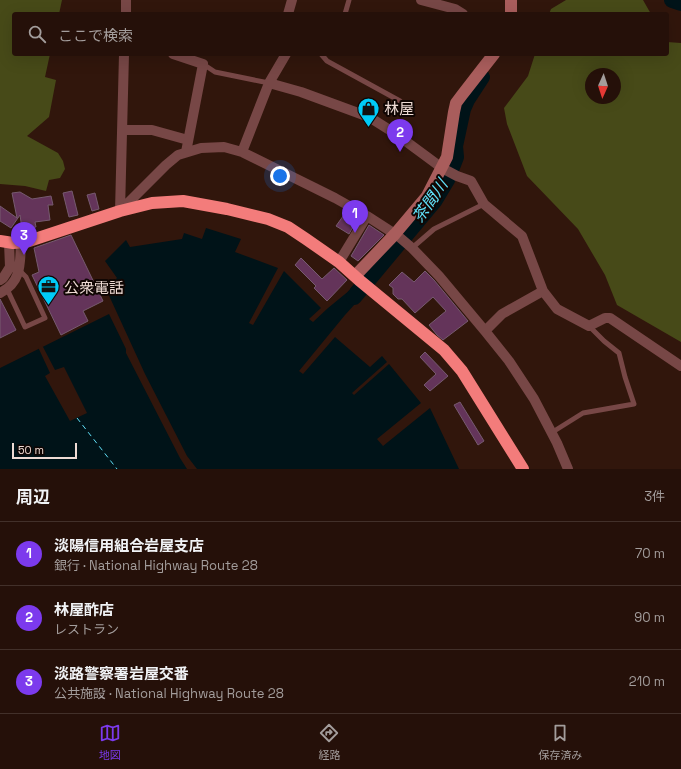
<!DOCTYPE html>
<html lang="ja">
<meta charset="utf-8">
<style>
body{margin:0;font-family:"Space Grotesk","Noto Sans JP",sans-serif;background:#2d1912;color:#f1f3f6}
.compass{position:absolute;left:585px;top:68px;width:36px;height:36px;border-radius:50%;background:#251009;box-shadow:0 4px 16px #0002;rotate:183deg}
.scale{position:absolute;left:12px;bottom:10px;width:65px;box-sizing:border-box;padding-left:4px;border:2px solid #eedbd4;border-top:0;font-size:11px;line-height:14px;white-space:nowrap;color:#eedbd4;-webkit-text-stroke:3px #100603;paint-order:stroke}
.you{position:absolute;left:280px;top:176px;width:14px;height:14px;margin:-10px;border:3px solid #fff;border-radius:50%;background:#1a73e8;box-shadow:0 0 0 6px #1a73e833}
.badge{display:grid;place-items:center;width:26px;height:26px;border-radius:50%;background:#7c3aed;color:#fff;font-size:13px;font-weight:700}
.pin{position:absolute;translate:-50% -33px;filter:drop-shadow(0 1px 2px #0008)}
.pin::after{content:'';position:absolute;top:21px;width:14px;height:12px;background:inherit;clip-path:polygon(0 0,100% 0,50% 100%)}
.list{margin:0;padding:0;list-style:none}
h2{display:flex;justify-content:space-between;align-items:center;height:52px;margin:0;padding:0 16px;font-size:17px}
h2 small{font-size:13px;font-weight:400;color:#a39d9c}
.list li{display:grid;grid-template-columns:26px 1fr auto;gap:12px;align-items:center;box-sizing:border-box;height:64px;padding:0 16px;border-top:1px solid #42302a}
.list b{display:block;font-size:15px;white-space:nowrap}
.list p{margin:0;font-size:13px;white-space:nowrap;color:#a39d9c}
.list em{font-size:13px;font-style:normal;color:#a39d9c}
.icon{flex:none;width:22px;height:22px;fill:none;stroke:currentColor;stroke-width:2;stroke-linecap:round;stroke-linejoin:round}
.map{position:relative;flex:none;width:681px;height:469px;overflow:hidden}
.search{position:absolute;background:#251009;box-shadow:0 4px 16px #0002;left:12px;right:12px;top:12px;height:44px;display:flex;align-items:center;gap:10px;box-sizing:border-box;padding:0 14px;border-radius:4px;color:#a39d9c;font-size:15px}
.sheet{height:244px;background:#251009}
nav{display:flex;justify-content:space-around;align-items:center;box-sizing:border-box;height:56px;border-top:1px solid #42302a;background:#251009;font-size:11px;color:#a39d9c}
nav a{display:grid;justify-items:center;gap:2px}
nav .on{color:#7c3aed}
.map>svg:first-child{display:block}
</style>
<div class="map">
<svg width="681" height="469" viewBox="0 0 681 469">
<rect width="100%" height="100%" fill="#31160c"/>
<path fill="#474a18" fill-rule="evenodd" d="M0 0H62L59 14H14V54H50L45 77 56 80 49 117 27 136 58 153 63 161 65 169 60 178 49 180 46 191 25 186 0 184Z
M566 0H643L651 14H549L551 9Z
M667 42 681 43V342L617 305 605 275 578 229 527 176 507 124 504 108 528 76 535 54H667ZM591 74H615V98H591Z"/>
<path fill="#001318" d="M206 228 241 239 235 252 278 268 249 323 253 325 284 271 321 308 309 319 313 322 328 308 350 290V289L354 284 365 293 345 315 299 371 303 374 335 337 370 367 382 356 387 362 352 393 354 395 389 364 421 403 377 439 383 446 430 408 459 469H197L187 456 145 374 106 289 111 287V284L117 278 105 261 126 240 130 247 182 239 184 233 202 239Z
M109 314 126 349V353L180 458 187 469H0V368Z"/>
<path fill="#31160c" d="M42 345 55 370 64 367 87 413 70 421 45 376 50 373 38 347Z"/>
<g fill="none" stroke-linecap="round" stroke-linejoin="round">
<path stroke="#001318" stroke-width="16" d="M672 0 681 3
M354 297 435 200 447 180 456 157 455 146 463 109 467 100 482 77"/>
<path stroke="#60e0f8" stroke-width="1" stroke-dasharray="5 4" stroke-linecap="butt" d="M77 418 117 469"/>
</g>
<path fill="#64345a" stroke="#765a6f" d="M72 191 78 215 69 217 63 193Z
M20 192 32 199 51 196 53 205H48L50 220 35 222 36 227 22 229 20 215 11 228 0 221V206L17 218 12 193Z
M95 193 99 209 92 211 87 195Z
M346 212 358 218 349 234 336 226Z
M369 225 384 235 358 261 351 256 354 251Z
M71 235 103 301 83 311 88 321 61 335 32 275 39 272 34 248Z
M301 258 322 279 334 268 347 280 327 301 314 288 316 286 295 265Z
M425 271 434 280 468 321 443 340 437 335 429 325 446 311 433 297 415 313 402 299H398L393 294V288L389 285 402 272 414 282Z
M0 299 16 330 0 338Z
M425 352 448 376 430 391 424 385 436 374 420 357Z
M460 402 484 441 478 445 454 405Z"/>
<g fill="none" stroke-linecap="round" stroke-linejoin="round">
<path stroke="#774746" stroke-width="5" d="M345 14 349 0
M321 54 327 61 400 101
M203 64 215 72 269 83
M412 248 434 229 484 204
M7 289 25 327 45 318 26 277 19 270
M551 433 583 413 634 404 625 377 619 353 604 341 589 326"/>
<path stroke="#774746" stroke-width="10" d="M421 0 455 9 463 14
M126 14V0
M288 14 292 0
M173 54 203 64 186 152
M269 83 301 92 369 117 396 134 442 168 457 176 471 181 484 204 522 236 543 291 557 309 589 326 605 318H610L681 366
M122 130H152L188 140
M242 152 269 83 286 54
M120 211 166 165 178 155 201 148 224 147 242 152 335 198 367 216 398 236 412 248 439 276 485 331 509 361 534 399 557 443 568 469
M120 211 124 54
M339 262 367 216
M0 280 3 278 10 267 9 243
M0 293C22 282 20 263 21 242
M485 331 502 314 543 291"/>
<path stroke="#a95d5c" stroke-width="12" d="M511 0V14
M355 276 395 234 427 196 447 157 454 112 456 103 462 95 483 68 494 54"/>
<path stroke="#f37c7b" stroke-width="12" d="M0 241 13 243 26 242 120 211 152 203 183 201 227 209 268 219 288 227 306 239 339 262 359 280 444 350 462 371 523 469"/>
</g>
<defs>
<symbol id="shop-pin" viewBox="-11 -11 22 30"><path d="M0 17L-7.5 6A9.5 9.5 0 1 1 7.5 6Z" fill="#00cbf8" stroke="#100603"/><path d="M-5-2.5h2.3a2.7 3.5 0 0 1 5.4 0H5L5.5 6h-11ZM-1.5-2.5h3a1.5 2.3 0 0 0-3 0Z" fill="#111"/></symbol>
<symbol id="office-pin" viewBox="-11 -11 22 30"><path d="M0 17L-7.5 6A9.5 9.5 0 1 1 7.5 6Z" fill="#00cbf8" stroke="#100603"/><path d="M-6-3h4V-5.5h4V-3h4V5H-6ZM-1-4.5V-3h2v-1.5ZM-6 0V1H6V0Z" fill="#111"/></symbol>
</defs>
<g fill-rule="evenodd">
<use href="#shop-pin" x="356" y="96" width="25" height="34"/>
<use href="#office-pin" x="36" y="274" width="25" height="34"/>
</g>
<g text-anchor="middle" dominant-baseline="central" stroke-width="4" stroke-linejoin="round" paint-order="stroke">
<g font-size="15" fill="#eedbd4" stroke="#100603" text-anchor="start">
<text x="384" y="108">林屋</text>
<text x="64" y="287">公衆電話</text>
</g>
<g font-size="16" font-style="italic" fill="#60e0f8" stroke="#100603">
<text transform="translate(430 201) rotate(-55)">茶間川</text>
</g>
</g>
</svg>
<svg class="compass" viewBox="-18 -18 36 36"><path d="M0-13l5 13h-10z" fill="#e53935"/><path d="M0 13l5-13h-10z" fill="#a39d9c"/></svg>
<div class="scale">50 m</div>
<div class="you"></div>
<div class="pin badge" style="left:355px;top:233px">1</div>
<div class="pin badge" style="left:400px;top:152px">2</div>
<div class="pin badge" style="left:24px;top:255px">3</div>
<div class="search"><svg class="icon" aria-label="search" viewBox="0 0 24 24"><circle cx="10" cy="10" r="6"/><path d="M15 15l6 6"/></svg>ここで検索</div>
</div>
<section class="sheet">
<h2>周辺<small>3件</small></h2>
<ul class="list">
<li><span class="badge">1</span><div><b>淡陽信用組合岩屋支店</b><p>銀行 · National Highway Route 28</p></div><em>70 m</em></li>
<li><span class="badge">2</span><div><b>林屋酢店</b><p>レストラン</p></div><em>90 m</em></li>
<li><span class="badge">3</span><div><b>淡路警察署岩屋交番</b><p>公共施設 · National Highway Route 28</p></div><em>210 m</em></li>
</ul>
</section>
<nav>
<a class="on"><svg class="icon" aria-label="map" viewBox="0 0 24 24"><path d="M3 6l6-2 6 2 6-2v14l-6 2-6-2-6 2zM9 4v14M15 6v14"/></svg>地図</a>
<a><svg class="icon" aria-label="directions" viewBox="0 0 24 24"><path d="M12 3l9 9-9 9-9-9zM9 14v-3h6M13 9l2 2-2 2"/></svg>経路</a>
<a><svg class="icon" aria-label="saved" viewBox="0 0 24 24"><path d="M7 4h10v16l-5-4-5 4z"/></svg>保存済み</a>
</nav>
